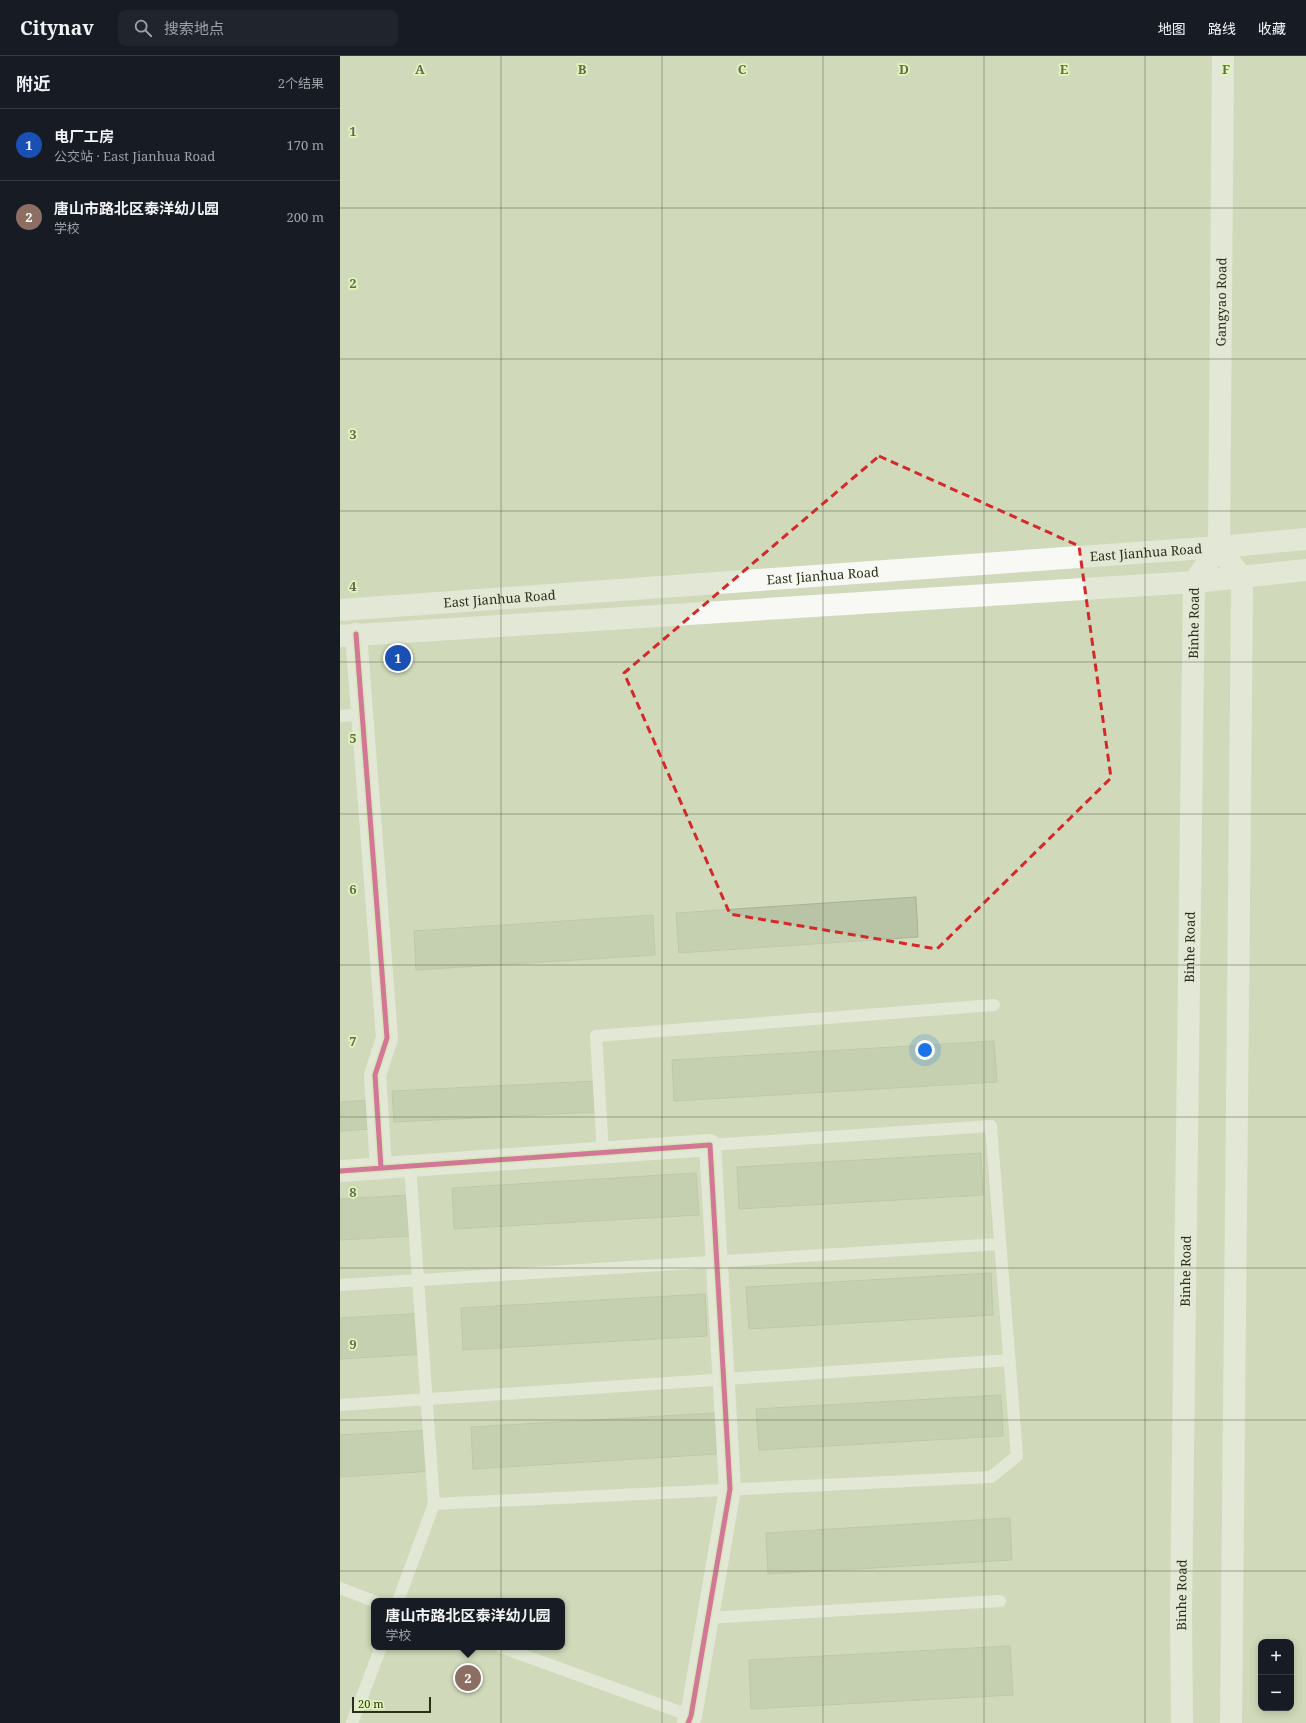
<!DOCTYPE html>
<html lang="zh">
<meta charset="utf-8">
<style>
body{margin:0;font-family:"Noto Serif","Noto Sans SC",serif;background:#20242c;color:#f1f3f6}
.controls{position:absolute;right:12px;bottom:12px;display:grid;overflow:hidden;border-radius:8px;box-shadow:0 2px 10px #0003}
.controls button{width:36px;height:36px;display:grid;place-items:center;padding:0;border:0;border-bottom:1px solid #363941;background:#171b24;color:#f1f3f6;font:20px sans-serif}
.scale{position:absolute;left:12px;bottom:10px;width:79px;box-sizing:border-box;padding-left:4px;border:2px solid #293018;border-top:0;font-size:11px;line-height:14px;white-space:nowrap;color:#293018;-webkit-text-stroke:3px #e1f6b8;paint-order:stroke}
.you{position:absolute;left:585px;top:994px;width:14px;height:14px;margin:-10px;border:3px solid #fff;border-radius:50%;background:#1a73e8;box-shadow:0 0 0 6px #1a73e833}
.badge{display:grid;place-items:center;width:26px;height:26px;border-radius:50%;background:#636c51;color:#fff;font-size:13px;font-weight:700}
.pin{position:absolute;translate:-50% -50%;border:2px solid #fff;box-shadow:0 1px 4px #0006}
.popup{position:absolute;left:31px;top:1542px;width:194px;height:52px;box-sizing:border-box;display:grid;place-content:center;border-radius:8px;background:#171b24;filter:drop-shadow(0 1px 3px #0005);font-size:13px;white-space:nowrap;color:#9ea1a6}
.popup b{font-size:15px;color:#f1f3f6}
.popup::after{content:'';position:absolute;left:50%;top:100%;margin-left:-8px;border:8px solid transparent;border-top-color:#171b24}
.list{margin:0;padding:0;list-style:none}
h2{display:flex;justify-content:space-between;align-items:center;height:52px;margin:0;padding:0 16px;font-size:17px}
h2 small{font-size:13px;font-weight:400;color:#9ea1a6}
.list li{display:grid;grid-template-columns:26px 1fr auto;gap:12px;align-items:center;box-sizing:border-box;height:72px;padding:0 16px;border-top:1px solid #363941}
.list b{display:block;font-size:15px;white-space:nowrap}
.list p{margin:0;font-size:13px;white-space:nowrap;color:#9ea1a6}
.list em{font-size:13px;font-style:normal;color:#9ea1a6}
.icon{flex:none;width:22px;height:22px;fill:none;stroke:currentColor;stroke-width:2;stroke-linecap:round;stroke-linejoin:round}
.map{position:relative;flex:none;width:966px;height:1667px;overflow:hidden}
header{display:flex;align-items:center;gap:24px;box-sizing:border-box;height:56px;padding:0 20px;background:#171b24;border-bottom:1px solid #363941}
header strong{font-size:19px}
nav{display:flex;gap:22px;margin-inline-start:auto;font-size:14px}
.search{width:280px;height:36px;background:#20242c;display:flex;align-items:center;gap:10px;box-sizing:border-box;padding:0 14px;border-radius:8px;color:#9ea1a6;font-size:15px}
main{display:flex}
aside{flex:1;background:#171b24}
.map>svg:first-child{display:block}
</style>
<header>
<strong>Citynav</strong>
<div class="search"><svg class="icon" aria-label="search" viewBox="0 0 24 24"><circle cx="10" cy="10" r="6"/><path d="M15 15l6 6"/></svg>搜索地点</div>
<nav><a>地图</a><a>路线</a><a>收藏</a></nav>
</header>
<main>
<aside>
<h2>附近<small>2个结果</small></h2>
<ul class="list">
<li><span class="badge" style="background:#1a4fb4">1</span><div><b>电厂工房</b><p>公交站 · East Jianhua Road</p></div><em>170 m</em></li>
<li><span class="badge" style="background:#8d6e63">2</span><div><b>唐山市路北区泰洋幼儿园</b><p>学校</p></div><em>200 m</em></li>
</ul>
</aside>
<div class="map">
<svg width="966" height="1667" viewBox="0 0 966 1667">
<rect width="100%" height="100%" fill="#d0daba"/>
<path fill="#b9c3a5" stroke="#a9b197" d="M576 841 578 881 339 897 336 857Z
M313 859 315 899 76 914 74 875Z
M654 985 657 1026 334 1045 332 1004Z
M256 1025 257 1056 54 1066 52 1035Z
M31 1044 32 1073 0 1075V1046Z
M641 1097 643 1139 399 1153 397 1111Z
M356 1117 359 1159 114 1173 112 1132Z
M69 1139 71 1180 0 1184V1143Z
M651 1217 653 1259 409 1273 406 1231Z
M365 1238 367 1280 123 1294 121 1252Z
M85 1257 87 1298 0 1303V1262Z
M661 1339 663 1380 419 1394 416 1353Z
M375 1357 377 1398 133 1413 131 1371Z
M92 1374 94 1415 0 1421V1379Z
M670 1462 672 1504 428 1518 426 1477Z
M670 1590 673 1639 411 1653 409 1604Z"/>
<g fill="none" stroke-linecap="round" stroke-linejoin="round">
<path stroke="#f8f9f5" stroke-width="12" d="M0 660 22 658
M263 1097 256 980 654 949
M0 1229 660 1188
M0 1349 670 1304
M94 1448 651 1421 677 1400 651 1070 370 1089
M0 1532 34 1545
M58 1545 94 1448 70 1110
M368 1562 660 1545
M161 1591 351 1660
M12 1667 41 1591"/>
<path stroke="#f8f9f5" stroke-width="22" d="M16 578 47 982 35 1019 41 1112
M0 1115 370 1089 390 1433 351 1660 348 1667"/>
<path stroke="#f8f9f5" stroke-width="22" id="s1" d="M842 1667 841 1556 854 526 879 491 901 521 902 537 891 1667"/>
<g stroke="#f8f9f5" stroke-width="22">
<path id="s2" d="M879 491 883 0"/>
<path id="s3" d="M0 554 879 491 966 483"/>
<path d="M0 580 854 526 966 514"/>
</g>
<defs>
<path id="cycleway" d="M16 578 47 982 35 1019 41 1112
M0 1115 370 1089 390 1433 351 1660 348 1667"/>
</defs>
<use href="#cycleway" stroke="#e1f6b8" stroke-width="8"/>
<use href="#cycleway" stroke="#d6006c" stroke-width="5"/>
</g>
<path d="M0 0H966V1667H0ZM539 400 739 490 771 722 597 893 390 858 284 617Z" fill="#d0daba" fill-opacity=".55" fill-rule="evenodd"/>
<path fill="none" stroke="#d62828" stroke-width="3" stroke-dasharray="8 5" stroke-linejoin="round" d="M539 400 739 490 771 722 597 893 390 858 284 617Z"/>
<path fill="none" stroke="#636c51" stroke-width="1" stroke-opacity="0.55" d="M161 0V1667M322 0V1667M483 0V1667M644 0V1667M805 0V1667M0 152H966M0 303H966M0 455H966M0 606H966M0 758H966M0 909H966M0 1061H966M0 1212H966M0 1364H966M0 1515H966"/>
<g text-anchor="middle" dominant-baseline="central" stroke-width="3.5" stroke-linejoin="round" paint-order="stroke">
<g font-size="13" fill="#293018" stroke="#e1f6b8">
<text stroke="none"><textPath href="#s2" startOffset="245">Gangyao Road</textPath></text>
<text stroke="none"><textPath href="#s3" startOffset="808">East Jianhua Road</textPath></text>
<text stroke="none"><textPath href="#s3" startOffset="484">East Jianhua Road</textPath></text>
<text stroke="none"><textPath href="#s3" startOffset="160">East Jianhua Road</textPath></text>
<text stroke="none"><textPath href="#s1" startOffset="1100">Binhe Road</textPath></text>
<text stroke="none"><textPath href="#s1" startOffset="776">Binhe Road</textPath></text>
<text stroke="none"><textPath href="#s1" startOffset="452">Binhe Road</textPath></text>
<text stroke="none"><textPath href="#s1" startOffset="128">Binhe Road</textPath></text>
</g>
</g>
<g font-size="13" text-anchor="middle" font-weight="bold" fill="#636c51" stroke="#e1f6b8" stroke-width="3.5" stroke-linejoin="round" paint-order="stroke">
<text x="80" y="18">A</text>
<text x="242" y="18">B</text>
<text x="402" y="18">C</text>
<text x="564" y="18">D</text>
<text x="724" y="18">E</text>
<text x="886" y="18">F</text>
<text x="13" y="80">1</text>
<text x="13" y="232">2</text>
<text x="13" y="383">3</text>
<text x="13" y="535">4</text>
<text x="13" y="687">5</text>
<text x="13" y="838">6</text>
<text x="13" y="990">7</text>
<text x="13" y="1141">8</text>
<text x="13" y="1293">9</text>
</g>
</svg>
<div class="controls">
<button>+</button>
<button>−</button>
</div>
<div class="scale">20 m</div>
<div class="you"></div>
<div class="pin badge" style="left:58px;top:602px;background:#1a4fb4">1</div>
<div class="pin badge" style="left:128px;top:1622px;background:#8d6e63">2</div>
<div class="popup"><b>唐山市路北区泰洋幼儿园</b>学校</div>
</div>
</main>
